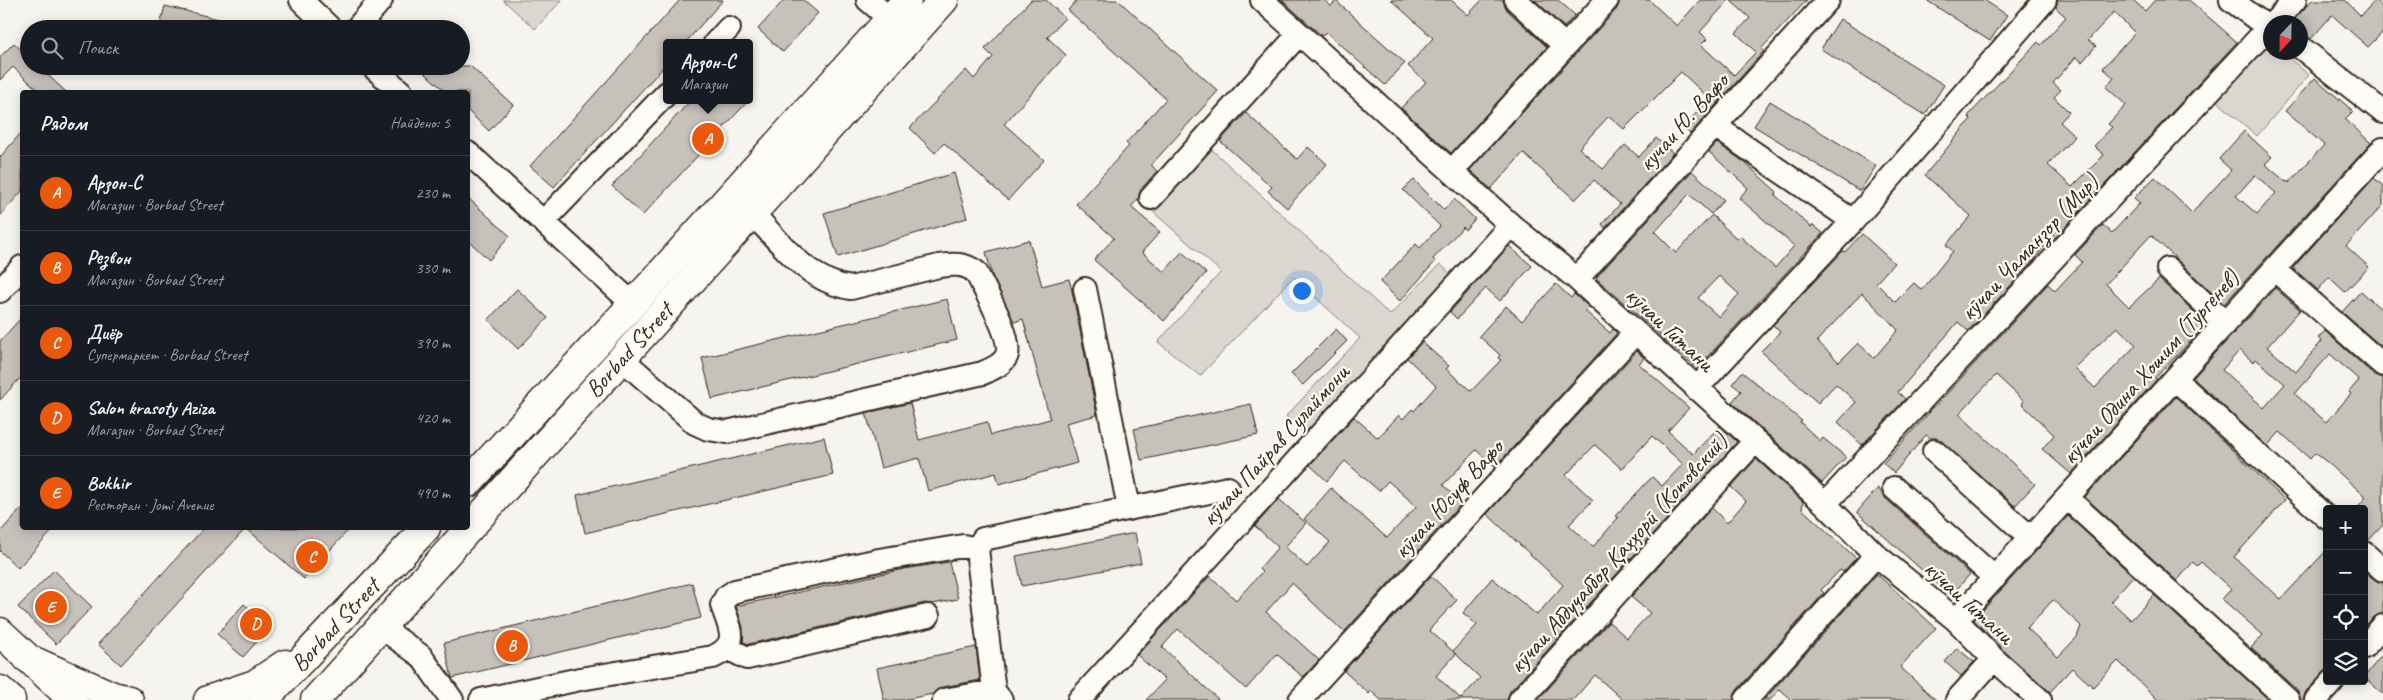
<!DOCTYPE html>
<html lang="ru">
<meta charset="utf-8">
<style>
body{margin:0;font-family:Caveat,sans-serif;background:#242831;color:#f1f3f6}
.controls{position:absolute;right:15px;bottom:15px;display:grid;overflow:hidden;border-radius:5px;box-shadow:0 2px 12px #0003}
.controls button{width:45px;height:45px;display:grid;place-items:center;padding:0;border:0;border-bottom:1px solid #363941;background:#171b24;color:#f1f3f6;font:25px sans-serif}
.compass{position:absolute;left:2263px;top:15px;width:45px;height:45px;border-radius:50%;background:#171b24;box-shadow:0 2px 12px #0003;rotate:202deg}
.you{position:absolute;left:1301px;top:290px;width:18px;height:18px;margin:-12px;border:4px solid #fff;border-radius:50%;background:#1a73e8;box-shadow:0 0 0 8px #1a73e833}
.badge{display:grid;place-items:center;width:32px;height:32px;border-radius:50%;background:#ea580c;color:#fff;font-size:16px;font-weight:700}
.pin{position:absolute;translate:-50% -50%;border:2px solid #fff;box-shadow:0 1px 5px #0006}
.popup{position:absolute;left:663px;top:39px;width:90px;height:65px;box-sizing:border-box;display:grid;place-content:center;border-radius:5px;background:#171b24;filter:drop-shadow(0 1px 4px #0005);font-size:16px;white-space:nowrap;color:#9ea1a6}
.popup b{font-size:19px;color:#f1f3f6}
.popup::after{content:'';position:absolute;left:50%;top:100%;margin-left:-10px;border:10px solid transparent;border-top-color:#171b24}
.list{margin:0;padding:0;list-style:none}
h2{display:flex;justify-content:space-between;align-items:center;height:65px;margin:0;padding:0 20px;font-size:21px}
h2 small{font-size:16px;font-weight:400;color:#9ea1a6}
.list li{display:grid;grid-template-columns:32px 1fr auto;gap:15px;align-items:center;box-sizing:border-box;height:75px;padding:0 20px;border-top:1px solid #363941}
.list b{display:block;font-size:19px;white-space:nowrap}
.list p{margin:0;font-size:16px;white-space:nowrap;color:#9ea1a6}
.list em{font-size:16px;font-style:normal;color:#9ea1a6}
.icon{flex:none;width:28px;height:28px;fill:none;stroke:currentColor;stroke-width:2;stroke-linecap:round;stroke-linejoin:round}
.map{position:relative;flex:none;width:2383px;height:700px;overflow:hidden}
.search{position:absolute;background:#171b24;box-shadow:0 2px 12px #0003;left:20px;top:20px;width:450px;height:55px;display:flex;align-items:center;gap:12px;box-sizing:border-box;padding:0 18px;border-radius:28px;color:#9ea1a6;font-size:19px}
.panel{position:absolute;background:#171b24;box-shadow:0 2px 12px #0003;left:20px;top:90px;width:450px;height:440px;border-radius:5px}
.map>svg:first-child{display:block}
</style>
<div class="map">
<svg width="2383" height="700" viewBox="0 0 2383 700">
<rect width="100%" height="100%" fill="#f5f4ee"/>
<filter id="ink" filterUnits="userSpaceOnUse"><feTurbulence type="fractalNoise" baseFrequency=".02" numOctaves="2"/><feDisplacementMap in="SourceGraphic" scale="10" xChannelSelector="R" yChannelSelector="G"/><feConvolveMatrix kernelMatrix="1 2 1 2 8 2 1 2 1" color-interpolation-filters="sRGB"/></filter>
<g filter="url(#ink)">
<path fill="#dad6d0" stroke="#8a8077" d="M503 0H562L535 29Z
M2270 41V52L2283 53 2309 75 2257 136 2217 101Z
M1208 146 1390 315 1440 264 1452 275 1306 435 1286 416 1360 338 1293 277 1200 376 1158 342 1221 272 1151 210Z"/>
<path fill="#c7c1bb" stroke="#3b2a1e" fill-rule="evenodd" d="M680 0H723L685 43H667V63L554 187 530 166Z
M784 0H803L818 13 783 52 758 29Z
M1031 0H1046L1065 18 1047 37 1066 55 1004 124 1044 160 1008 200 944 143 935 153 910 128 966 70 974 79 993 57 985 49Z
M1077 0H1118L1218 91 1151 165 1157 171 1141 189 1138 199 1131 207 1160 232 1142 252 1164 272 1182 252 1206 273 1164 321 1094 260 1114 238 1076 204 1129 146 1126 143 1166 99 1068 10Z
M1282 0H1324L1331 6 1336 1 1405 63 1385 85 1326 32 1322 36Z
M1391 0H1451L1468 15 1482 0H1503L1507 10 1547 47 1451 153 1401 108 1426 82 1408 66 1433 38Z
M1535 0H1558L1575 15 1564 27Z
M1620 0H1649L1677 26 1700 0H1729L1700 32 1707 39 1701 45 1734 75 1756 52 1736 33 1750 18 1730 0H1807L1761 49 1764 51 1690 134 1683 127 1710 99 1681 72 1624 129 1609 116 1579 148 1603 169 1625 145 1639 157 1656 138 1673 153 1605 228 1602 224 1620 204 1594 180 1575 200 1523 153 1491 189 1470 170 1617 9Z
M1926 0H1984L2007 15 1990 41Z
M2058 0H2133L2145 11 2155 0H2189L2237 42 2055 238 2053 235 2029 266 1968 331 1958 322 1898 392 1905 399 1862 445 1838 422 1856 402 1836 384 1818 403 1761 351 1780 332 1773 325 1843 251 1845 252 1862 234 1894 263 1876 283 1895 302 1914 283 1922 290 1953 251 1946 245 1971 216 1925 175 1971 119 1968 116 2038 42 2041 45 2066 17 2056 8ZM2114 12 2135 33 2103 68 2114 78 2106 87 2126 105 2108 124 2112 127 2094 146 2104 155 2072 187 2048 165 2075 136 2060 122 2069 112 2054 97 2061 90 2053 83 2076 57 2082 62 2096 46 2088 40ZM1862 293 1898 330 1874 358 1858 343 1839 362 1817 341Z
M2312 0H2345L2361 16 2375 0 2383 8V32L2368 47 2332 15 2311 39 2300 31V22H2292Z
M165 6 235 23V29H159Z
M1840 19 1944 85 1925 115 1821 49Z
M14 43 29 57V66H38L66 92H40L13 67 0 80V57Z
M417 66H470L513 105 489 131 468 111V92H446Z
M2315 78 2353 111 2345 119 2371 143 2224 304 2151 235 2106 284 2129 307 2159 279 2207 324 2155 378 2157 379 2071 474 2042 449 2054 435 2022 404 2024 401 1996 375 1959 414 2035 484 2015 506 1937 438H1930L1926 435 1894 473 1883 463 2048 284 2055 291 2082 262 2075 255 2103 225 2112 233 2140 203 2134 198 2155 177 2192 213 2231 170 2219 159 2244 131 2272 157 2265 164 2286 182 2287 181 2289 183 2324 145 2285 111ZM2255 175 2276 193 2257 214 2236 196ZM2117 327 2136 345 2095 388 2074 368Z
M691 100H749L643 215 612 186Z
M1770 101 1876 166 1860 191 1754 126Z
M1246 113 1297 159 1308 147 1327 164 1287 208 1268 191 1272 187 1220 141Z
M22 132V191L0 216V157Z
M1717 143 1744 162 1777 192 1775 195 1811 227 1813 225 1823 233 1697 368 1596 278 1692 171 1724 200 1711 214 1689 194 1655 232 1676 253 1712 215 1737 239 1740 236 1775 268 1794 246 1739 198 1748 188 1709 152ZM1719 276 1739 294 1719 317 1698 298Z
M954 173 967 218 838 257 824 213Z
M2374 178 2383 186V205L2346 246 2369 267 2345 292 2329 277 2318 290 2293 268Z
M1414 180 1444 210 1454 199 1475 219 1465 230 1463 227 1433 259 1435 262 1400 301 1380 282 1416 244 1420 248 1440 226 1403 190Z
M468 198 510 236 489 260 468 240Z
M1029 240 1042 286 1069 279 1072 291 1097 415 1066 423 1077 463 999 484 996 473 928 491 919 458 881 468 866 413 910 403 919 440 987 422 991 435 1050 419 1023 319 1014 322 992 275 986 252Z
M1509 246 1532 266 1500 301 1486 288 1457 319 1450 312Z
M1556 284 1571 298 1574 294 1589 307 1585 311 1610 333 1613 329 1617 333 1495 467 1476 450 1443 485 1462 503 1344 632 1292 583 1266 612 1319 660 1303 677 1277 654 1246 689 1178 629 1162 647 1219 700H1146L1165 680 1137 655 1210 576 1236 600 1262 572 1259 569 1278 547 1255 526 1279 499 1306 523 1285 547 1307 567 1330 542 1304 519 1331 488 1387 538 1416 507 1414 504 1388 481 1379 491 1345 461 1327 481 1310 465 1354 417 1378 438 1399 415 1403 419 1412 409 1414 411 1436 386 1407 358 1422 342 1449 366 1446 369 1471 391 1501 360 1498 358 1500 355 1479 336 1506 306 1522 321Z
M2275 288 2300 310 2267 347 2296 372 2322 341 2318 338 2325 331 2374 375 2383 378V525L2368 541 2364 540V509H2356L2366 497 2327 462 2315 453 2310 459 2280 432 2267 446 2193 378ZM2240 350 2253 362 2256 359 2285 384 2264 408 2222 370ZM2330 354 2359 380 2349 392 2351 394 2326 422 2295 394Z
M517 289 548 318 518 349 488 320Z
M2361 291 2383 311V348L2342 312Z
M947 299 957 340 712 399 702 358Z
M22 317V376L0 400V341Z
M1336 329 1347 341 1303 385 1291 374Z
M1637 351 1644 358 1639 364 1689 408 1668 431 1693 454 1720 426 1737 442 1510 691 1507 700H1381L1371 691 1369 694 1344 671 1431 576 1457 600 1429 630 1456 654 1436 676 1461 699 1480 678 1453 651 1477 625 1463 613 1492 578 1537 615 1563 585 1487 514ZM1652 436 1683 464 1662 486 1652 477 1615 516 1618 518 1593 547 1569 525 1593 500 1566 475 1595 445 1622 469Z
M1742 372 1802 421 1800 422 1820 441 1823 438 1846 457 1822 483 1732 402 1741 391 1732 384Z
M2176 397 2285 500 2234 557 2281 599 2327 550V670L2306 691 2303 700H2301L2297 690 2251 648 2263 635 2222 599 2231 589 2201 562 2197 566 2193 562 2177 581 2085 497Z
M1251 404 1258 435 1141 460 1134 429Z
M824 437 833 475 585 533 577 495Z
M1756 459 1803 502 1802 509 1856 558 1843 572 1840 570 1821 590 1824 593 1736 691 1733 700H1623L1595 675 1573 700H1538L1609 622 1627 638 1650 613 1631 597 1712 508 1727 523 1746 501 1731 487Z
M1878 488 1885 498 1970 574 1951 596 1857 512Z
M22 508V528H55L18 568 0 551V532Z
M2068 516 2133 576 2111 601 2131 620 2154 595 2269 700H2158L2118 661 2093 687 2072 668 2050 692 2003 650 1974 620ZM2053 600 2081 626 2077 637 2058 657 2027 628Z
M204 528H350L304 579 246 528 121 665 98 644Z
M1135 533 1141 563 1022 586 1016 556Z
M949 562 958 599 933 604 925 603 749 644 743 642V627L736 606 904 569Z
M54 570 92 607 56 644 18 607Z
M2364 571 2375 580 2383 583V613L2374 617 2364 627Z
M1877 574 1936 628 1900 667 1936 700H1792L1780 689 1770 700H1764Z
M692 583 701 618 452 678 444 643Z
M244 604 270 627 243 657 217 634Z
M976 647 980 680 942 687 933 694 902 700H884L877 668Z
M1957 648 1974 662 1961 676 1945 662Z
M2383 654V694L2364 677Z"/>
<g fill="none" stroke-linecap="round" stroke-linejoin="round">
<defs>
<path id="minor" d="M301 0 331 29
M868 0 890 19
M1262 0 1511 225 1577 279 1825 504 1876 555 1956 620 1994 659 2040 700
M1516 0 1565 46
M2231 0 2270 29
M2274 22 2295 0
M356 29 381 0
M715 43 729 28
M2300 47 2383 112
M372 66 401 92
M1715 126 1853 221
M468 153 633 304
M1452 171 1607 0
M1151 198 1299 34
M543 222 667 93
M2168 269 2225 323
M2274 269 2383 365
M1577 279 1828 0
M1085 289 1129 508
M0 291 22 267
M622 359 695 423 708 429 727 432 983 373C991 369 1001 366 1006 357 1015 341 984 289 976 272 964 263 954 264 939 266L851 288C808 282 781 243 752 213
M2175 379 2327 518
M1696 389 1853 221 2045 0
M1934 451 2031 538
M1894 488 1995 578
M2067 498 2288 700
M1825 504 2270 26
M2364 553 2383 570
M1956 620 2383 149
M381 627 421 656 452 700
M2364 647 2383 626
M727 648 747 658 928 616
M481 700 580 679 713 657C741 644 730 629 722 605L726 597 735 591 879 560 963 546 977 549
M944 700 994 691
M1001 700 994 691 977 549 983 539 1228 488
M1079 700 1511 225
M1300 700 1635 333
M1520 700 1755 441
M1746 700 1876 555
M1957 700 1994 659
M2316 700 2333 681"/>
<path id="major" d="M468 483 633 304 907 0
M0 632 73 700
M27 658 113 696 129 700
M0 690 11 700
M208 700 255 684 285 664
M264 700 426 528
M315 700 944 0"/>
</defs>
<use href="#minor" stroke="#3b2a1e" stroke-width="26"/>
<use href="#major" stroke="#3b2a1e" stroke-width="31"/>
<use href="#minor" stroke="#fdfcf7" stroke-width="22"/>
<use href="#major" stroke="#fdfcf7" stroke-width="28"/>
</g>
</g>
<g text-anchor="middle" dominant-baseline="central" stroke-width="4.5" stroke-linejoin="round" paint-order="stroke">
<g font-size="24" fill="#3b2a1e" stroke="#fdfcf7">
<text transform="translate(1683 122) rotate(-48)">кучаи Ю. Вафо</text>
<text transform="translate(2029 247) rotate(-47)">кӯчаи Чаманзор (Мир)</text>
<text transform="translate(1670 329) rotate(43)">кӯчаи Гитани</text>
<text transform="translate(629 350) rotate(-48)">Borbad Street</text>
<text transform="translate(2150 367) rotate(-48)">кӯчаи Одина Хошим (Тургенев)</text>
<text transform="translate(1275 445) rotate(-48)">кӯчаи Пайрав Сулаймони</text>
<text transform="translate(1448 499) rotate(-48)">кӯчаи Юсуф Вафо</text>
<text transform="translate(1618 553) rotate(-48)">кӯчаи Абдуҷаббор Қаҳҳорӣ (Котовский)</text>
<text transform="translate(1969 602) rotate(42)">кӯчаи Гитани</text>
<text transform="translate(335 625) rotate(-47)">Borbad Street</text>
</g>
</g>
</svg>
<div class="controls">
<button>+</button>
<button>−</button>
<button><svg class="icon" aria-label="locate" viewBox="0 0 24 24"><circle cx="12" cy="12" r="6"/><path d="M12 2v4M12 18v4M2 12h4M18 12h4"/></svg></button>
<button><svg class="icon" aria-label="layers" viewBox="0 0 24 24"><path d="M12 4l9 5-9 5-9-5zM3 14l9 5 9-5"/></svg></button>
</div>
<svg class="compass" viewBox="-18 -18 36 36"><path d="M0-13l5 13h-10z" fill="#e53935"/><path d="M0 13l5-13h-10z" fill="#9ea1a6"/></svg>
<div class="you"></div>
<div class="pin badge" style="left:708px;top:139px">A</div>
<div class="popup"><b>Арзон-С</b>Магазин</div>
<div class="pin badge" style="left:512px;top:646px">B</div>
<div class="pin badge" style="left:312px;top:557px">C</div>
<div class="pin badge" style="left:256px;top:624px">D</div>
<div class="pin badge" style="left:51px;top:607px">E</div>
<div class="search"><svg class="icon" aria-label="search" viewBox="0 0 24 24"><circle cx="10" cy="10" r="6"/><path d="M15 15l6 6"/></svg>Поиск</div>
<section class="panel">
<h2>Рядом<small>Найдено: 5</small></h2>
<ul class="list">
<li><span class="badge">A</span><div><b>Арзон-С</b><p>Магазин · Borbad Street</p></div><em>230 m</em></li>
<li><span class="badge">B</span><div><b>Резвон</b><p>Магазин · Borbad Street</p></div><em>330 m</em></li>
<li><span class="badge">C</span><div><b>Диëр</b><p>Супермаркет · Borbad Street</p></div><em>390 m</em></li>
<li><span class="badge">D</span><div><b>Salon krasoty Aziza</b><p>Магазин · Borbad Street</p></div><em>420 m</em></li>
<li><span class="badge">E</span><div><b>Bokhir</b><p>Ресторан · Jomi Avenue</p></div><em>490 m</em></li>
</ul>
</section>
</div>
